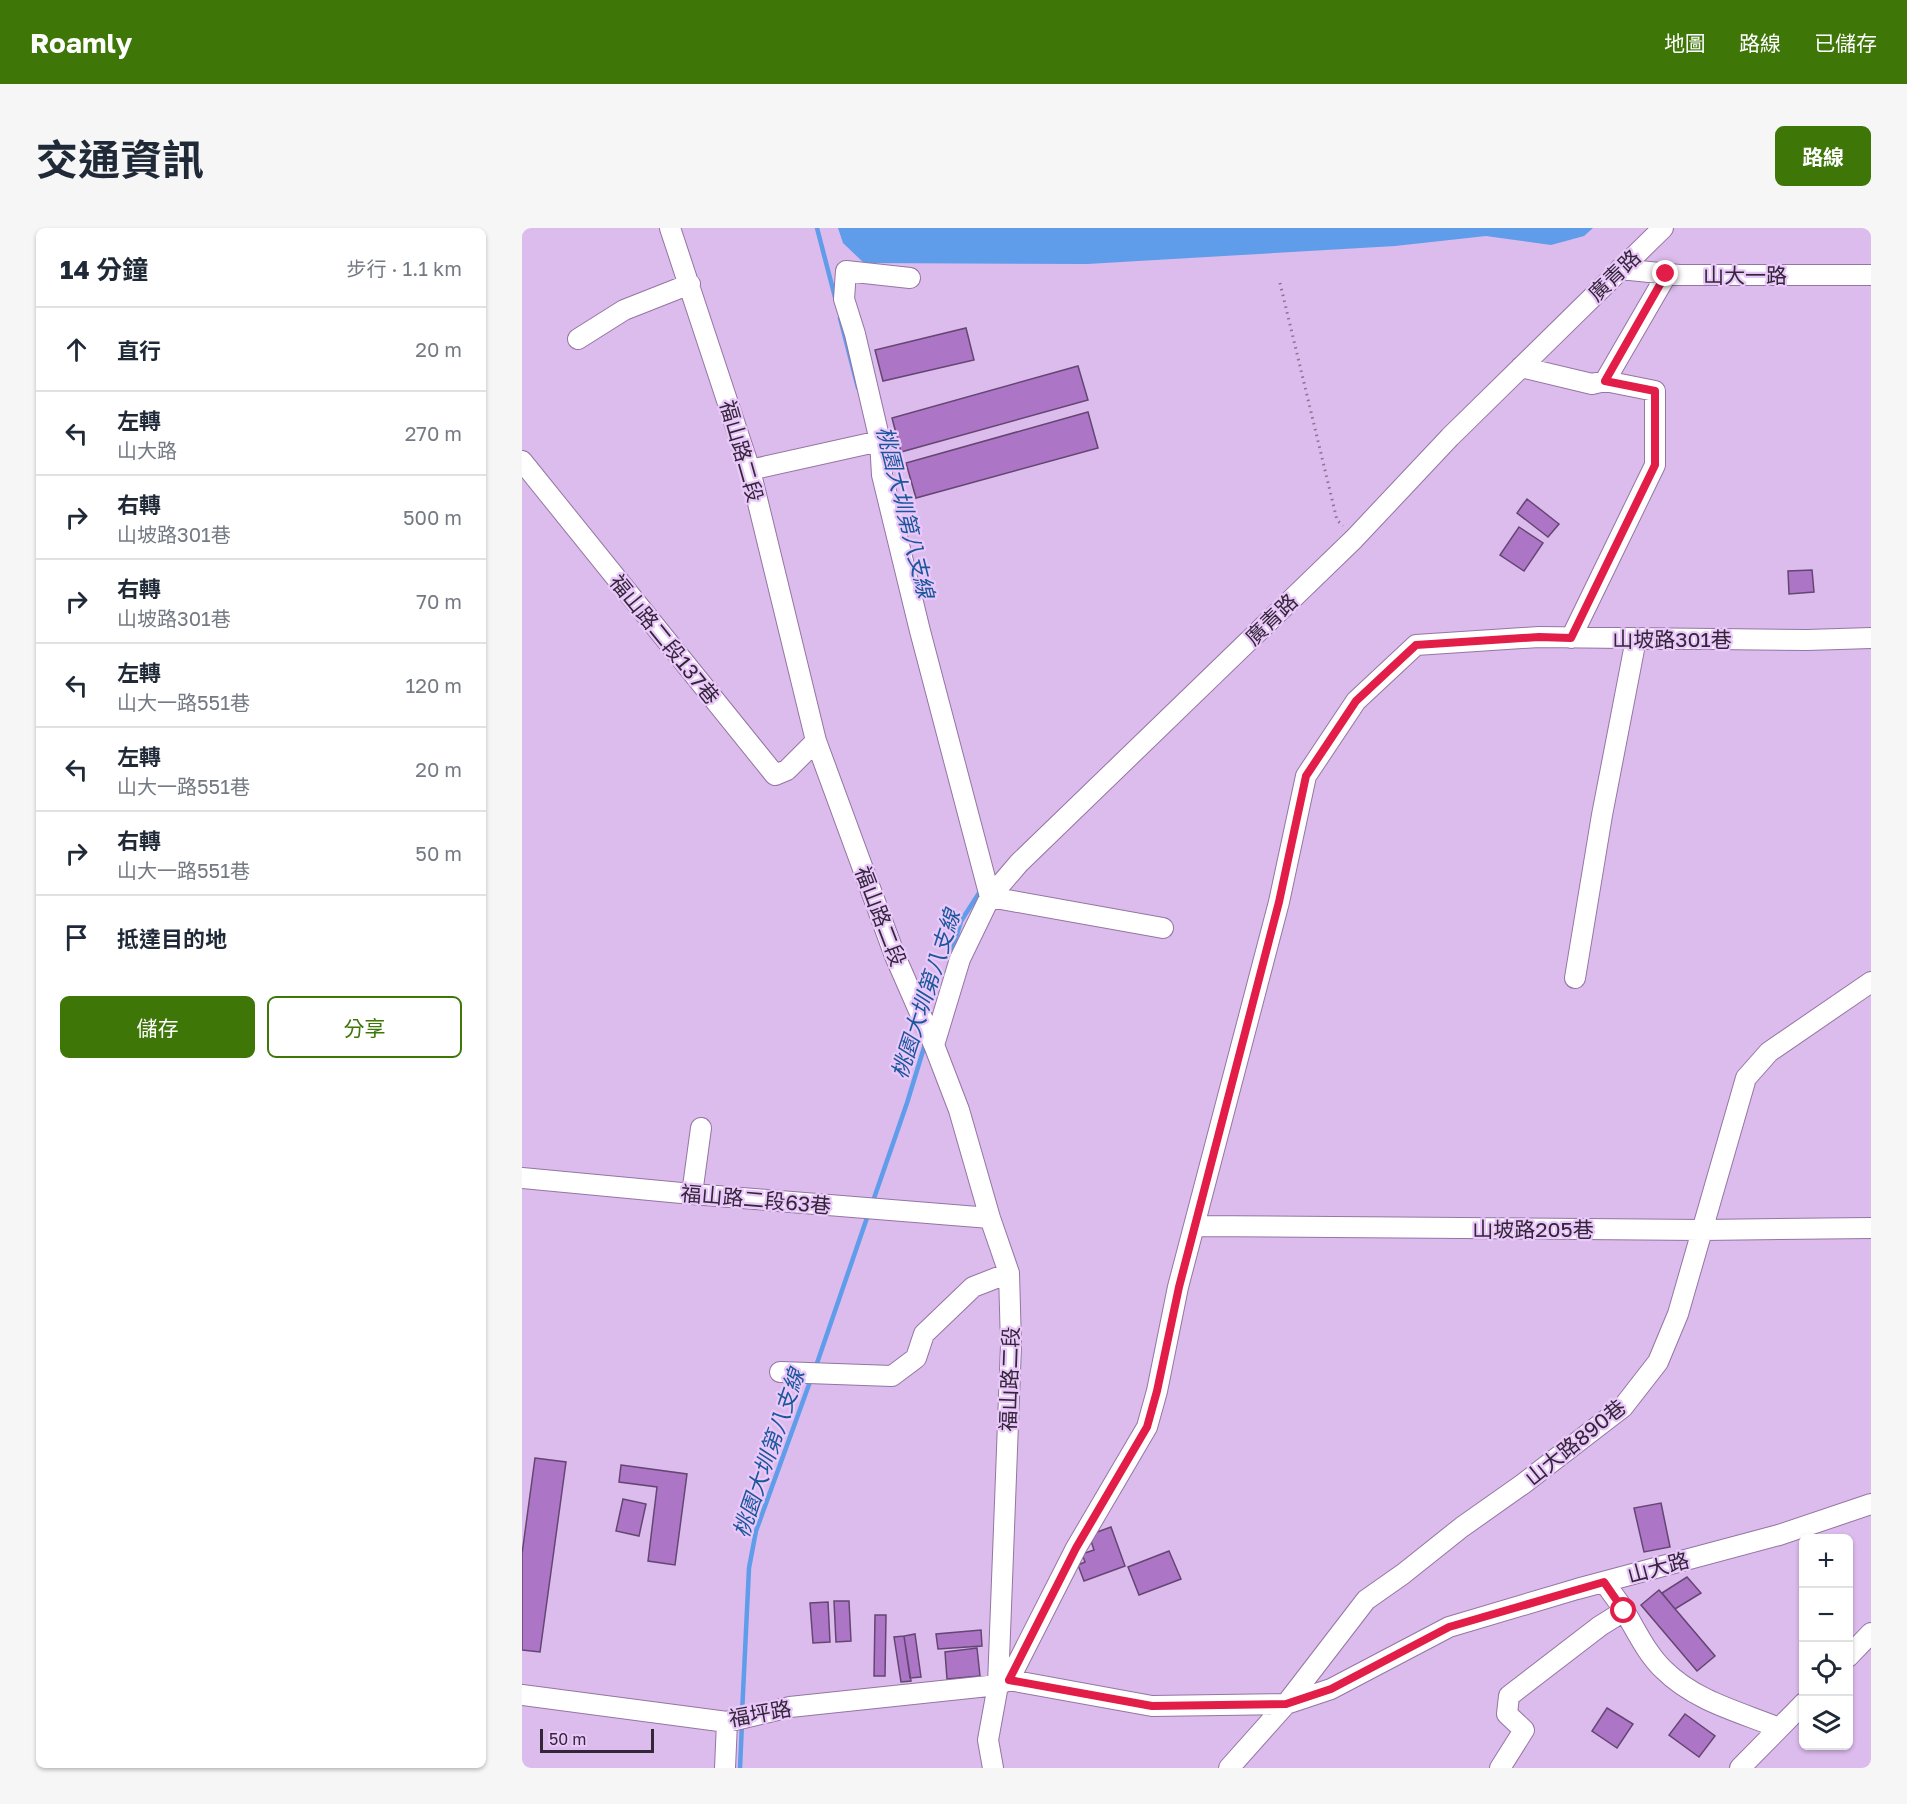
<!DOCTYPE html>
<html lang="zh-TW">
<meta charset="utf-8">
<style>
body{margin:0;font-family:"Golos Text","Noto Sans TC",sans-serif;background:#f6f6f7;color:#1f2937}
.controls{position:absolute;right:18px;bottom:18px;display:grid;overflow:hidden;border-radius:9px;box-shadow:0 2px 4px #0004}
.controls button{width:54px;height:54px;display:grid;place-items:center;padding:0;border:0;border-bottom:2px solid #e0e1e3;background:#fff;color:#1f2937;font:30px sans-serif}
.scale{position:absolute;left:18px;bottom:15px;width:114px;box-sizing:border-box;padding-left:6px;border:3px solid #332639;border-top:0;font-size:16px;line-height:21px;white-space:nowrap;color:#332639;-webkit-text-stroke:4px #eac8fa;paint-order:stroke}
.stop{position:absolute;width:18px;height:18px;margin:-14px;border:4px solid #e11d48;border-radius:50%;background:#fff}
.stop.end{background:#e11d48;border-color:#fff;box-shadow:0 2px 6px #0008}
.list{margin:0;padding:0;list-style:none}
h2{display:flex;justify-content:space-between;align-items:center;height:78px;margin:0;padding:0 24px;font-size:26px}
h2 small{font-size:20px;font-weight:400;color:#747a83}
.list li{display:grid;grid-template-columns:39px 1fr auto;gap:18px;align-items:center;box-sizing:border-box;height:84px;padding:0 24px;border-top:2px solid #e0e1e3}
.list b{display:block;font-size:22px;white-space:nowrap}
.list p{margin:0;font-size:20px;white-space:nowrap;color:#747a83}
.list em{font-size:20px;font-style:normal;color:#747a83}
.actions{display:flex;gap:12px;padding:18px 24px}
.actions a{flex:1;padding:14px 0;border:2px solid #3e7608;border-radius:9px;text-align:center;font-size:21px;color:#3e7608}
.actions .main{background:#3e7608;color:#fff}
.icon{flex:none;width:33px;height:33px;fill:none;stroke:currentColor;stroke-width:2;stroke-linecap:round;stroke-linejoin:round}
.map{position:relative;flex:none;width:1349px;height:1540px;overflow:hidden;border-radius:9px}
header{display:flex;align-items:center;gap:36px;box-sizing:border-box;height:84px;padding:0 30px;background:#3e7608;color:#fff}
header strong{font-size:28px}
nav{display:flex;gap:33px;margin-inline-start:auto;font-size:21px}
.intro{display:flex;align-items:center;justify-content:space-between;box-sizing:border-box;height:144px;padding:0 36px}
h1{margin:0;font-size:42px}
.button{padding:15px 27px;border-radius:9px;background:#3e7608;color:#fff;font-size:21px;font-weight:700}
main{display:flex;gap:36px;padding:0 36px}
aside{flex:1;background:#fff;border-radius:9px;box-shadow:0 2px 4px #0004}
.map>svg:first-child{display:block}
</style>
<header>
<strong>Roamly</strong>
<nav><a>地圖</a><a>路線</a><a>已儲存</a></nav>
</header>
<div class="intro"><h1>交通資訊</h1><a class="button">路線</a></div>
<main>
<aside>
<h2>14 分鐘<small>步行 · 1.1 km</small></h2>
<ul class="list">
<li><svg class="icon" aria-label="ahead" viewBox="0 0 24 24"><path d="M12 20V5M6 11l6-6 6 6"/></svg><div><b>直行</b></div><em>20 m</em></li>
<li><svg class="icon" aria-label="left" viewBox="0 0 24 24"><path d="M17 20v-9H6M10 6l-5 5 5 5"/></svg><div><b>左轉</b><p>山大路</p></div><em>270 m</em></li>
<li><svg class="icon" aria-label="right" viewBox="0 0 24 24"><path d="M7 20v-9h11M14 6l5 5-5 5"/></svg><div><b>右轉</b><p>山坡路301巷</p></div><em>500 m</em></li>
<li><svg class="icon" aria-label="right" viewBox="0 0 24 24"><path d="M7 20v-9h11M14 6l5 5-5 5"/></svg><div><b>右轉</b><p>山坡路301巷</p></div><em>70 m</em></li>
<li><svg class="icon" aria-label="left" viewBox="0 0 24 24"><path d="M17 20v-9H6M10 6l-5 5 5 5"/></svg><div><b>左轉</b><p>山大一路551巷</p></div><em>120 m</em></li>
<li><svg class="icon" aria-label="left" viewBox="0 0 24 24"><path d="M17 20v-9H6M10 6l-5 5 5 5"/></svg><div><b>左轉</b><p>山大一路551巷</p></div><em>20 m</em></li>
<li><svg class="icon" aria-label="right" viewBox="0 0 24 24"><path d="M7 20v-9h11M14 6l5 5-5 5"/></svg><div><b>右轉</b><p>山大一路551巷</p></div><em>50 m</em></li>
<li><svg class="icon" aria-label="arrive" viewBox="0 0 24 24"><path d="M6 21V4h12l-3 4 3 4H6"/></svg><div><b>抵達目的地</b></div></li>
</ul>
<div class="actions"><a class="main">儲存</a><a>分享</a></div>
</aside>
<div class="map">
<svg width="1349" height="1540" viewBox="0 0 1349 1540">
<rect width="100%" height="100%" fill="#dcbbed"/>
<path fill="#5f9ce9" d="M316 0H1071L1062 8 1029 17 964 8 873 18 565 36 342 35 321 15Z"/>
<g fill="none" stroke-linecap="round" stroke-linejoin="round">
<path stroke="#5f9ce9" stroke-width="4.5" d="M295 0 314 73
M318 90 336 160
M428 730 439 693 459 662
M350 976 385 875 404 813
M293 1141 347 984
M220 1486 227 1340 234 1303 289 1151
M218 1540 220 1495"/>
</g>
<path fill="#ad75c6" stroke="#644672" stroke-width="1.5" d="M444 100 452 132 361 153 353 122Z
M556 138 566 172 379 224 370 190Z
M566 184 576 220 394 270 384 235Z
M1005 271 1037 296 1026 309 995 285Z
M997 299 1021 315 1002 343 978 327Z
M1290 342 1292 364 1267 366 1266 343Z
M13 1230 44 1234 18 1424 0 1422V1326Z
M99 1237 165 1246 153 1337 126 1333 135 1259 97 1254Z
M101 1271 124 1276 117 1308 94 1303Z
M1139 1275 1148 1319 1122 1324 1112 1280Z
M589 1299 603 1338 562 1353 556 1337 563 1334 560 1326 572 1322 567 1307Z
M647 1323 659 1351 617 1367 606 1339Z
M1165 1349 1179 1365 1153 1381 1140 1365Z
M1137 1362 1193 1428 1175 1443 1119 1377Z
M312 1373H327L329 1413 314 1414Z
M306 1374 308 1414 291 1415 288 1375Z
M353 1387H364L363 1448H352Z
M459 1402 460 1418 416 1421 414 1406Z
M393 1406 399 1449 388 1450 382 1408Z
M382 1408 389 1453 379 1454 372 1409Z
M455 1420 458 1448 425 1451 423 1424Z
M1085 1480 1111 1496 1095 1520 1070 1503Z
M1163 1486 1193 1508 1177 1529 1147 1507Z"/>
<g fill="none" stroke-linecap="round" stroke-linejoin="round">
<defs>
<path id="minor" d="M148 0 228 242 294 513 373 728 412 817 437 882 468 990 487 1045 489 1117 476 1457 466 1512 471 1540
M1098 41 1157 47H1349
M388 50 324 43 322 71 333 106 358 213 360 247 398 403 468 669 641 700
M56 111 102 82 168 56
M999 139 1070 156 1083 153 1133 163V237L1049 410
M1083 153 1145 46
M0 233 253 547 265 542 294 513
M228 242 358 213
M1053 750 1080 587 1114 411
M412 817 438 731 468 669 497 635 832 311 928 209 1141 0
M0 950 170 966 468 990
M170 966 179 900
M672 998 1180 1002 1349 1000
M258 1144 370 1148 394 1130 402 1106 451 1059 487 1045
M1082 1354C1089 1364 1097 1374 1103 1384 1115 1404 1125 1426 1142 1442 1173 1473 1218 1484 1257 1500
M1326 1429 1349 1405
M487 1452 554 1320 625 1199 635 1163 656 1059 757 674 784 548 834 473 894 417 1017 409 1285 412 1349 410
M0 1467 205 1494 268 1479 476 1457 487 1452 630 1478 764 1476 809 1461 927 1399 1055 1361 1257 1307 1349 1276
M203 1540 205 1494
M707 1540 764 1476 844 1372 881 1346 940 1299 1001 1256 1101 1179 1136 1134 1156 1086 1224 850 1247 824 1349 754
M978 1540 1002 1502 985 1486 987 1468 1078 1398 1102 1383
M1218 1540 1282 1475"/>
</defs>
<use href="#minor" stroke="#9475a3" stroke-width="22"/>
<path stroke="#8a7395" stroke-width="3" stroke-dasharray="1.5 4.5" stroke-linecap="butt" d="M758 55 815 292 821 298"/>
<use href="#minor" stroke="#fff" stroke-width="20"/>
</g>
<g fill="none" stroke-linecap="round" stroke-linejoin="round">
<path stroke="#e11d48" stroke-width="8" d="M1102 1383 1082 1354 927 1399 809 1461 764 1476 630 1478 487 1452 554 1320 625 1199 635 1163 657 1059 757 674 784 548 834 473 894 417 1017 409 1049 410 1133 237V163L1083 153 1144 46"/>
</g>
<g text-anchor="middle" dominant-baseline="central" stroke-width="4.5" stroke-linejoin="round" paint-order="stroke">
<g font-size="21" fill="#332639" stroke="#eac8fa">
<text transform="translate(1092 47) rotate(-44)">廣青路</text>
<text x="1223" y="47">山大一路</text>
<text transform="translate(220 223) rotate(74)">福山路二段</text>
<text transform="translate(749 391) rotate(-44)">廣青路</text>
<text transform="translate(143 411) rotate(51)">福山路二段137巷</text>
<text x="1150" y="411">山坡路301巷</text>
<text transform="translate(359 688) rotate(69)">福山路二段</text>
<text transform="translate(234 971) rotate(5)">福山路二段63巷</text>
<text x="1011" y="1001">山坡路205巷</text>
<text transform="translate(487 1151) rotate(-88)">福山路二段</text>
<text transform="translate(1053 1214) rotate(-39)">山大路890巷</text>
<text transform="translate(1136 1339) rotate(-15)">山大路</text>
<text transform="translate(238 1485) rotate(-10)">福坪路</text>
</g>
<g font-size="22" font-style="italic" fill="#1a579c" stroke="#eac8fa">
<text transform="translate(384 284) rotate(76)">桃園大圳第八支線</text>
<text transform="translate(403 766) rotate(-72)">桃園大圳第八支線</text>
<text transform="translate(246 1225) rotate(-71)">桃園大圳第八支線</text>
</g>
</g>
</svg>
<div class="controls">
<button>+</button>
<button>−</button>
<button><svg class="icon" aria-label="locate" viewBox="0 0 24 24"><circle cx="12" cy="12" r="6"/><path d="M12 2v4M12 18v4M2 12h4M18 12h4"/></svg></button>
<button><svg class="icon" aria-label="layers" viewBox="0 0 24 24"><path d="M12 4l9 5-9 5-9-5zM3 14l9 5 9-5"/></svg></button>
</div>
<div class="scale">50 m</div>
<div class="stop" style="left:1102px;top:1383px"></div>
<div class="stop end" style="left:1144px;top:46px"></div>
</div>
</main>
